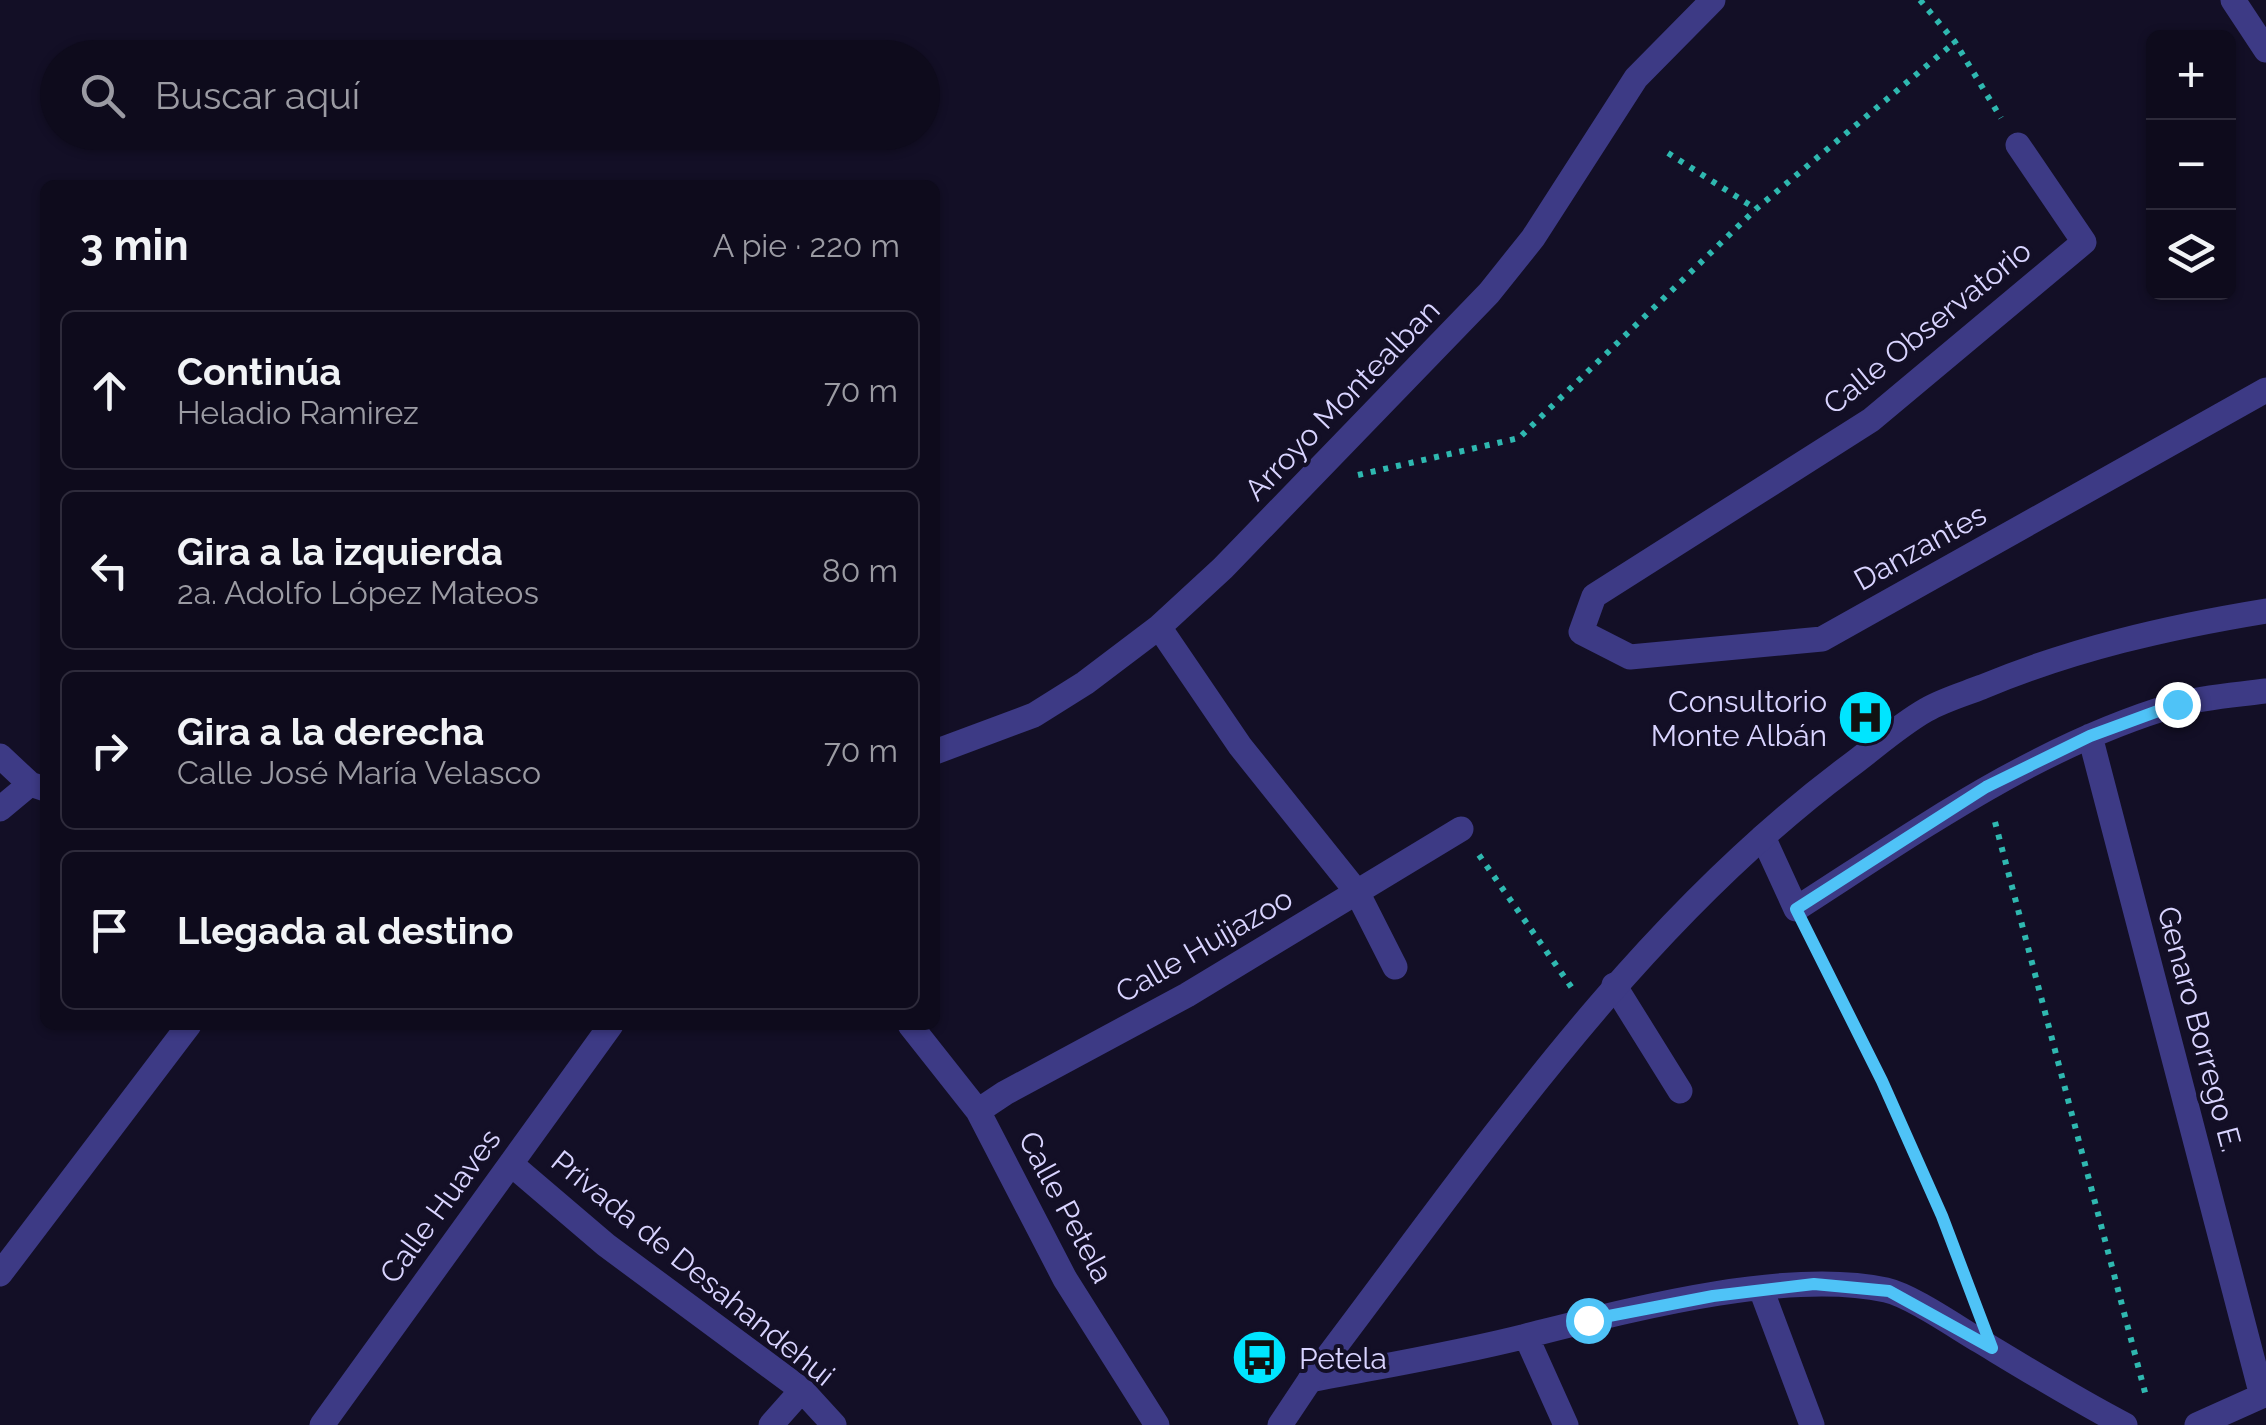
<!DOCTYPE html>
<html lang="es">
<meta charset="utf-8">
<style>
body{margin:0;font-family:Raleway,sans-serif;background:#1c1929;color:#f1f3f6}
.controls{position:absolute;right:30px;top:30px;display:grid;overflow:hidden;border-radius:15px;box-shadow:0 2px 8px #0004}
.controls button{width:90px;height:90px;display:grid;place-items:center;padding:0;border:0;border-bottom:2px solid #2e2b3b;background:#0e0b1c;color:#f1f3f6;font:50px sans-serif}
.stop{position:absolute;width:30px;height:30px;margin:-22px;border:8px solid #4fc3f7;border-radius:50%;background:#fff}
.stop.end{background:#4fc3f7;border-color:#fff;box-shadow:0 2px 10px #0008}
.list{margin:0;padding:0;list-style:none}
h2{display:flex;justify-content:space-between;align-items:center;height:130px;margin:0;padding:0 40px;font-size:42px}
h2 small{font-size:32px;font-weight:400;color:#9b9ba3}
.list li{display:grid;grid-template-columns:65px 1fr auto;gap:30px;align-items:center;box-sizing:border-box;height:160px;margin:0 20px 20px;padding:0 20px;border:2px solid #2e2b3b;border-radius:15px}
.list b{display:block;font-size:38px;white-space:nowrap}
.list p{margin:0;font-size:32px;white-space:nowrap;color:#9b9ba3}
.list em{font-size:32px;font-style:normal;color:#9b9ba3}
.icon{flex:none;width:55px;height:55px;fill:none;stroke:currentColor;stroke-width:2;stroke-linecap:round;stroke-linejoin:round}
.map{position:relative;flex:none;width:2266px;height:1425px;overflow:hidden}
.search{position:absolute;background:#0e0b1c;box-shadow:0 2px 8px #0004;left:40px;top:40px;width:900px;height:110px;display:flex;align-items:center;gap:25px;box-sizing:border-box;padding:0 35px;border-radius:55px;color:#9b9ba3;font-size:38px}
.panel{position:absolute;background:#0e0b1c;box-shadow:0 2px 8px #0004;left:40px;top:180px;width:900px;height:850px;border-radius:15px}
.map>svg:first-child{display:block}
</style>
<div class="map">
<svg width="2266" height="1425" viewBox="0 0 2266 1425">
<rect width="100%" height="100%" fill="#130f26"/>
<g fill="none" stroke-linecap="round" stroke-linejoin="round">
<path stroke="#2fb8b0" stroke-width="6" stroke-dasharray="5 8" stroke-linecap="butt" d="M1920 0 1955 42 2001 118
M1668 153 1756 209
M1358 475 1519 438 1756 209 1955 42
M1995 822 2147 1400
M1479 855 1572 988
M1810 937C1869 1056 1926 1175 1973 1299"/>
<path stroke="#3d3a85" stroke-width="25" d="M2233 0 2266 50
M2018 145 2084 242 1871 420 1594 596 1581 632 1630 657 1822 639 2266 390
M1159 627 1240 746 1357 892 1395 967
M2090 736 2262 1396
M935 752 1034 715 1085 683 1159 627 1223 568 1489 293 1533 238 1636 78 1713 0
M0 756 30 784 45 789
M0 809 30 784
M1763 837 1796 909C1916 832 2036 746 2175 705 2203 697 2236 695 2266 691
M1614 985 1680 1091
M910 1025 978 1111 1065 1279 1157 1425
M978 1111 1005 1093 1187 995 1461 829
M511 1164 606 1245 802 1390 834 1425
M0 1274 189 1025
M1761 1289 1812 1425
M1526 1336 1566 1425
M1310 1380C1382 1366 1455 1354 1526 1336 1626 1311 1785 1268 1886 1290 1912 1296 1956 1327 1980 1341 2028 1370 2075 1399 2125 1425
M322 1425 611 1025
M771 1425 802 1390
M2197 1425 2266 1394"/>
<path stroke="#3d3a85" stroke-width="25" d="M1280 1425 1310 1380C1474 1165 1628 932 1847 768 1873 749 1898 726 1926 710 1943 700 1964 694 1982 687 2073 649 2168 627 2266 611"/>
</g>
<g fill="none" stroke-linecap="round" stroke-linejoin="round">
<path stroke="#4fc3f7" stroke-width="12" d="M1588 1320 1713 1296 1814 1284 1889 1291 1992 1348 1942 1216 1882 1081 1796 909 1986 787 2090 736 2177 704"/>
</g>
<defs>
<symbol id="hospital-disc" viewBox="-11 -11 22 22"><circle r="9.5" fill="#00e5ff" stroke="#130f26"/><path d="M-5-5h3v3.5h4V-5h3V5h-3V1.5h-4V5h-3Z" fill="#111"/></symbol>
<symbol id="bus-disc" viewBox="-11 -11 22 22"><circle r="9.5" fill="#00e5ff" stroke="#130f26"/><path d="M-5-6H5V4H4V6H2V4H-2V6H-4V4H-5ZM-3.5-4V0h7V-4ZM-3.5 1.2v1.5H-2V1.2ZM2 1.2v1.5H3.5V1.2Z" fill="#111"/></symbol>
</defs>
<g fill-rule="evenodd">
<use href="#hospital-disc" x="1834" y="686" width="63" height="63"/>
<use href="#bus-disc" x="1228" y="1326" width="63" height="63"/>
</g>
<g text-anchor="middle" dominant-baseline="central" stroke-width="8" stroke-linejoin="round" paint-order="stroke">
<g font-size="30" fill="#d9d4ff" stroke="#130f26">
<text transform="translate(1927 327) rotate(-39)">Calle Observatorio</text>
<text transform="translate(1342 400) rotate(-46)">Arroyo Montealban</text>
<text transform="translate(1920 547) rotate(-29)">Danzantes</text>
<text transform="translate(1204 945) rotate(-30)">Calle Huijazoo</text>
<text transform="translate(2200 1029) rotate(75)">Genaro Borrego E.</text>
<text transform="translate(440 1206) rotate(-54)">Calle Huaves</text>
<text transform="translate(1066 1207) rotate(62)">Calle Petela</text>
<text transform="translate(693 1268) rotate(39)">Privada de Desahandehui</text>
</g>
<g font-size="30" fill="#d9d4ff" stroke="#130f26" text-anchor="end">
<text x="1827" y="701">Consultorio<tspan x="1827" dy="34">Monte Albán</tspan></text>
<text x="1299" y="1358" text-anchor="start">Petela</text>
</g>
</g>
</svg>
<div class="controls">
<button>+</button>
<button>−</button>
<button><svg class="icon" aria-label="layers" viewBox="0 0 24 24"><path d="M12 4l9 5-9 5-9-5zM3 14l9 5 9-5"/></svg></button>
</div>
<div class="stop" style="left:1588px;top:1320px"></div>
<div class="stop end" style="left:2177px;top:704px"></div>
<div class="search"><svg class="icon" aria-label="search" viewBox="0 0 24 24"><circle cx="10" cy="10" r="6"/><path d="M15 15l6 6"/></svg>Buscar aquí</div>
<section class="panel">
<h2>3 min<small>A pie · 220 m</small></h2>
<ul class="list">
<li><svg class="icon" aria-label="ahead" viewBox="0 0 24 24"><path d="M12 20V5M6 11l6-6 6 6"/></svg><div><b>Continúa</b><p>Heladio Ramirez</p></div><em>70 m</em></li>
<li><svg class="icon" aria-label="left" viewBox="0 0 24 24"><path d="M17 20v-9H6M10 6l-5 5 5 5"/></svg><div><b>Gira a la izquierda</b><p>2a. Adolfo López Mateos</p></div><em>80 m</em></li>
<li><svg class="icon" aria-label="right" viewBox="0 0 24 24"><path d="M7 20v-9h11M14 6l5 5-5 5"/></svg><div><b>Gira a la derecha</b><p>Calle José María Velasco</p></div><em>70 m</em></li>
<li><svg class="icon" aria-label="arrive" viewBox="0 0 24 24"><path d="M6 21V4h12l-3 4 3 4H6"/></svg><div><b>Llegada al destino</b></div></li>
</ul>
</section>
</div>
